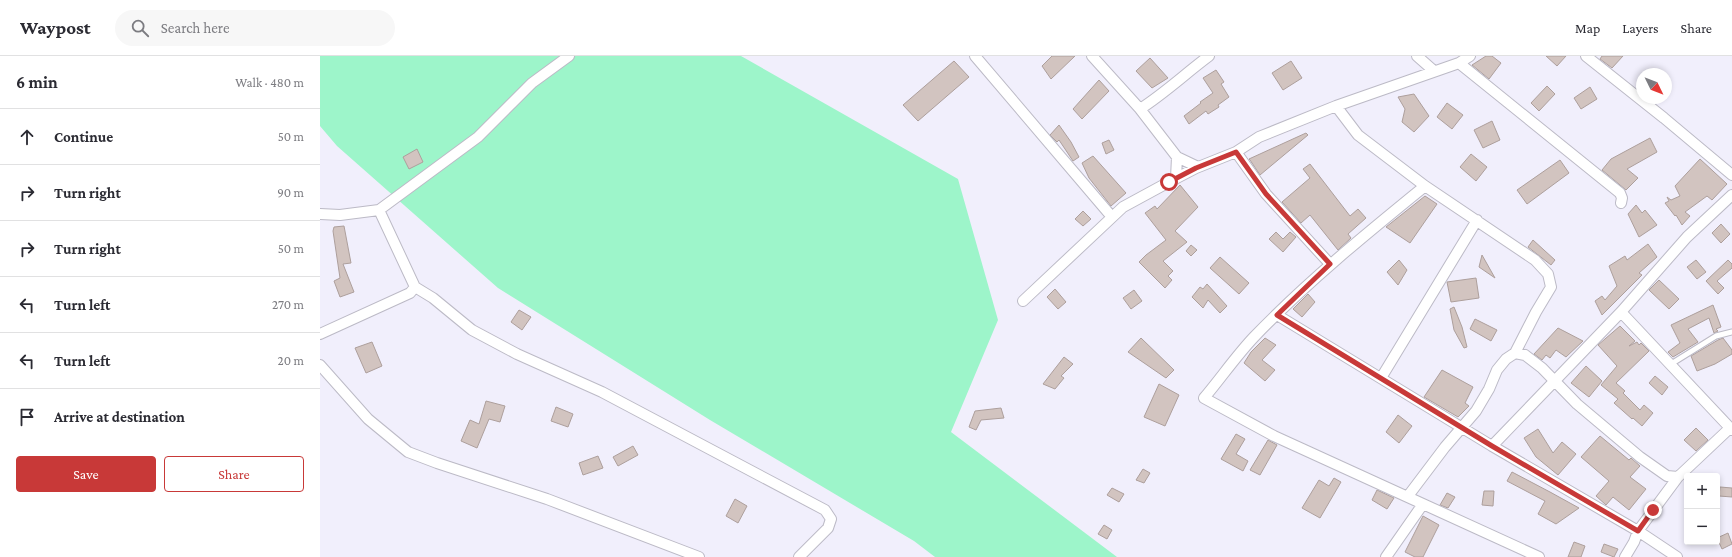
<!DOCTYPE html>
<meta charset="utf-8">
<style>
body{margin:0;font-family:"Crimson Pro",serif;background:#f7f7f7;color:#2b2b33}
.controls{position:absolute;right:12px;bottom:12px;display:grid;overflow:hidden;border-radius:4px;box-shadow:0 2px 6px #0003}
.controls button{width:36px;height:36px;display:grid;place-items:center;padding:0;border:0;border-bottom:1px solid #e1e1e2;background:#fff;color:#2b2b33;font:20px sans-serif}
.compass{position:absolute;left:1316px;top:12px;width:36px;height:36px;border-radius:50%;background:#fff;box-shadow:0 2px 6px #0003;rotate:133deg}
.stop{position:absolute;width:12px;height:12px;margin:-9px;border:3px solid #c83938;border-radius:50%;background:#fff}
.stop.end{background:#c83938;border-color:#fff;box-shadow:0 1px 4px #0008}
.list{margin:0;padding:0;list-style:none}
h2{display:flex;justify-content:space-between;align-items:center;height:52px;margin:0;padding:0 16px;font-size:17px}
h2 small{font-size:13px;font-weight:400;color:#7c7c81}
.list li{display:grid;grid-template-columns:26px 1fr auto;gap:12px;align-items:center;box-sizing:border-box;height:56px;padding:0 16px;border-top:1px solid #e1e1e2}
.list b{display:block;font-size:15px;white-space:nowrap}
.list em{font-size:13px;font-style:normal;color:#7c7c81}
.actions{display:flex;gap:8px;padding:12px 16px}
.actions a{flex:1;padding:9px 0;border:1px solid #c83938;border-radius:4px;text-align:center;font-size:14px;color:#c83938}
.actions .main{background:#c83938;color:#fff}
.icon{flex:none;width:22px;height:22px;fill:none;stroke:currentColor;stroke-width:2;stroke-linecap:round;stroke-linejoin:round}
.map{position:relative;flex:none;width:1412px;height:501px;overflow:hidden}
header{display:flex;align-items:center;gap:24px;box-sizing:border-box;height:56px;padding:0 20px;background:#fff;border-bottom:1px solid #e1e1e2}
header strong{font-size:19px}
nav{display:flex;gap:22px;margin-inline-start:auto;font-size:14px}
.search{width:280px;height:36px;background:#f7f7f7;display:flex;align-items:center;gap:10px;box-sizing:border-box;padding:0 14px;border-radius:22px;color:#7c7c81;font-size:15px}
main{display:flex}
aside{flex:1;background:#fff}
.map>svg:first-child{display:block}
</style>
<header>
<strong>Waypost</strong>
<div class="search"><svg class="icon" aria-label="search" viewBox="0 0 24 24"><circle cx="10" cy="10" r="6"/><path d="M15 15l6 6"/></svg>Search here</div>
<nav><a>Map</a><a>Layers</a><a>Share</a></nav>
</header>
<main>
<aside>
<h2>6 min<small>Walk · 480 m</small></h2>
<ul class="list">
<li><svg class="icon" aria-label="ahead" viewBox="0 0 24 24"><path d="M12 20V5M6 11l6-6 6 6"/></svg><div><b>Continue</b></div><em>50 m</em></li>
<li><svg class="icon" aria-label="right" viewBox="0 0 24 24"><path d="M7 20v-9h11M14 6l5 5-5 5"/></svg><div><b>Turn right</b></div><em>90 m</em></li>
<li><svg class="icon" aria-label="right" viewBox="0 0 24 24"><path d="M7 20v-9h11M14 6l5 5-5 5"/></svg><div><b>Turn right</b></div><em>50 m</em></li>
<li><svg class="icon" aria-label="left" viewBox="0 0 24 24"><path d="M17 20v-9H6M10 6l-5 5 5 5"/></svg><div><b>Turn left</b></div><em>270 m</em></li>
<li><svg class="icon" aria-label="left" viewBox="0 0 24 24"><path d="M17 20v-9H6M10 6l-5 5 5 5"/></svg><div><b>Turn left</b></div><em>20 m</em></li>
<li><svg class="icon" aria-label="arrive" viewBox="0 0 24 24"><path d="M6 21V4h12l-3 4 3 4H6"/></svg><div><b>Arrive at destination</b></div></li>
</ul>
<div class="actions"><a class="main">Save</a><a>Share</a></div>
</aside>
<div class="map">
<svg width="1412" height="501" viewBox="0 0 1412 501">
<rect width="100%" height="100%" fill="#f1effc"/>
<path fill="#9df5ca" d="M0 0H421L638 123 678 264 631 376 797 501H615L594 485 390 364 178 232 17 90 0 70Z"/>
<path fill="#d2c4c0" stroke="#ad9f9c" d="M732 0H755L731 23 722 10Z
M1166 0H1172L1181 7 1169 23 1152 9Z
M1226 0H1246L1237 10Z
M1282 0H1303L1292 12 1280 3Z
M830 2 848 22 832 32 816 15Z
M634 5 649 21 598 65 583 49Z
M971 5 982 22 963 34 952 17Z
M896 14 904 26 901 28 909 41 898 49 899 51 888 58 886 55 869 68 864 60 881 47 880 46 893 37 883 22Z
M779 24 789 35 762 63 753 53Z
M1227 30 1235 38 1219 55 1211 47Z
M1270 31 1277 43 1261 53 1254 42Z
M1094 38 1109 60 1094 76 1082 66 1085 53 1078 41Z
M1127 47 1143 59 1132 73 1117 61Z
M1172 65 1180 84 1163 92 1154 74Z
M739 69 751 86 759 101 753 105 739 84 737 86 730 79Z
M986 77 988 79 940 119 930 104 929 103Z
M1330 82 1337 96 1307 113 1318 122 1306 134 1282 114 1291 103Z
M789 84 794 94 786 98 782 87Z
M97 93 103 106 89 113 83 101Z
M1151 98 1167 111 1156 125 1140 111Z
M773 100 806 137 791 150 769 122 762 107Z
M1380 103 1407 128 1392 144 1387 140 1365 156 1370 160 1362 169 1356 159 1355 160 1345 147 1349 145 1347 141 1351 144 1360 140 1355 130Z
M1240 104 1249 117 1207 148 1197 134Z
M990 108 1030 160 1038 153 1046 162 1028 178 1031 182 1018 194 990 159 981 167 962 146 990 122 983 113Z
M860 129 878 151 855 175 867 186 843 205 853 215 848 220 852 224 845 232 819 206 826 199 846 184 825 157 835 150 837 153Z
M1105 140 1117 148 1090 187 1066 171Z
M1316 149 1322 157 1325 154 1337 169 1319 181 1308 158Z
M763 155 771 163 763 170 755 163Z
M1401 168 1410 178 1401 187 1392 177Z
M24 170 31 207 23 208 34 236 20 241 14 225 20 222 13 175 14 171Z
M956 176 963 183 970 176 976 181 963 196 949 183Z
M1213 184 1235 204 1231 209 1208 191Z
M1328 188 1337 201 1319 217 1322 219 1282 259 1275 245 1282 240 1285 244 1297 230 1289 210 1305 200 1307 204Z
M871 189 877 194 871 200 866 195Z
M1162 199 1175 222 1159 211Z
M900 201 929 227 919 238 890 212Z
M1079 204 1087 214 1078 229 1067 216Z
M1376 204 1386 216 1377 223 1367 211Z
M1408 204 1412 208V212L1397 225 1404 232 1398 238 1386 225Z
M1156 222 1159 242 1131 246 1127 226Z
M1339 224 1359 243 1349 253 1329 234Z
M887 228 907 250 900 257 888 244 883 252 872 241 880 231 883 233Z
M735 233 746 246 738 253 727 241Z
M814 234 822 245 811 253 803 242Z
M988 238 995 246 982 261 973 253Z
M1393 249 1401 271 1396 273 1398 275 1394 277 1389 262 1368 273 1378 286 1353 301 1348 296 1360 287 1351 269Z
M1134 251 1142 271 1147 291 1144 292 1134 274 1130 253Z
M199 254 211 261 202 274 191 266Z
M1155 263 1177 274 1171 285 1150 273Z
M1300 270 1315 285 1309 290 1317 286 1319 289 1321 287 1329 295 1296 327 1305 335 1303 337 1320 354 1324 349 1333 357 1322 370 1313 362 1312 363 1294 347 1298 343 1281 329 1297 310 1278 289Z
M1238 272 1263 285 1246 301 1236 294 1230 302 1226 299 1222 304 1214 298Z
M821 282 854 314 846 322 808 296Z
M945 282 956 289 942 304 955 314 945 325 924 307 931 296Z
M1403 282 1412 294V298L1395 308 1377 315 1371 300 1398 284Z
M52 286 62 310 46 317 35 292Z
M744 301 753 308 741 320 744 322 735 333 723 328Z
M1266 310 1282 325 1269 341 1251 327Z
M1122 314 1153 331 1145 347 1149 350 1138 361 1104 341Z
M1335 320 1348 331 1342 339 1329 327Z
M839 328 859 339 845 370 824 361Z
M166 345 185 350 180 366 169 363 157 392 141 385 150 364 159 368Z
M236 351 253 358 248 371 231 365Z
M681 352 684 362 661 364 656 374 649 371 655 355Z
M1078 359 1092 370 1079 387 1066 376Z
M1376 372 1388 384 1376 395 1364 384Z
M1218 373 1233 397 1242 386 1256 398 1238 419 1216 401 1204 382Z
M916 378 925 383 916 398 928 405 923 415 901 403Z
M1280 380 1309 404 1311 402 1320 410 1310 421 1326 433 1309 454 1293 441 1286 449 1276 440 1289 425 1261 401Z
M948 384 957 389 940 419 930 414Z
M313 390 318 399 298 410 293 401Z
M278 400 283 412 263 419 259 407Z
M823 413 830 417 824 427 816 424Z
M1192 416 1230 436 1259 452 1236 468 1218 458 1225 445 1187 425Z
M1014 422 1021 426 1000 462 982 452 999 424 1009 430Z
M1400 431 1412 432V441L1399 440Z
M792 432 804 438 799 446 787 439Z
M1057 434 1074 442 1067 453 1052 444Z
M1164 435H1174L1173 450 1162 449Z
M1127 437 1135 441 1128 452 1120 449Z
M415 443 427 450 418 467 406 460Z
M1103 460 1119 469 1103 501H1095L1085 496Z
M784 469 792 474 787 483 778 478Z
M1408 477 1412 488 1402 493 1397 482Z
M1254 486 1265 490 1261 501H1248Z
M1284 488 1298 493 1294 501 1281 496Z"/>
<g fill="none" stroke-linecap="round" stroke-linejoin="round">
<defs>
<path id="service" d="M1351 308 1396 280 1412 276"/>
<path id="minor" d="M655 0 792 161
M772 0 820 53C845 37 866 17 889 0
M1097 0 1114 15
M1266 0 1344 62 1412 119
M1139 7 1300 137 1302 142 1301 147
M1016 50 1038 79 1105 130 1215 204 1228 218 1231 231 1216 256 1195 297 1186 303 1177 314 1169 333 1156 355 1125 391 1088 440
M820 53 857 101 878 111
M916 96 946 138 1010 208
M856 122 857 101
M59 154 95 231 113 242 152 274 197 298 282 336 505 454 511 463 508 472 479 501
M0 158 20 159 59 154 158 81 212 27 249 0
M703 245 803 151 849 126 876 112 916 96 939 81 1016 50 1139 7 1150 0
M1301 256 1412 374
M957 259 1172 390 1301 256 1367 181 1412 139
M0 278 90 237 95 231
M1195 297 1205 299 1222 312 1257 348 1320 401 1347 420 1358 421 1410 372
M0 309 48 363 88 396 117 407 227 443 379 501
M1061 322 1157 164
M1172 390 1318 475 1357 501
M1103 448 1219 501
M1066 501 1103 448 954 380 884 342C901 322 916 300 934 281 987 226 1046 178 1105 130
M1305 501 1314 486 1318 475 1358 421"/>
</defs>
<use href="#service" stroke="#bcbac6" stroke-width="7"/>
<use href="#minor" stroke="#bcbac6" stroke-width="12"/>
<use href="#service" stroke="#fff" stroke-width="5"/>
<use href="#minor" stroke="#fff" stroke-width="10"/>
</g>
<g fill="none" stroke-linecap="round" stroke-linejoin="round">
<path stroke="#c83938" stroke-width="5" d="M849 126 876 112 916 96 946 138 1010 208 957 259 1172 390 1318 475 1333 454"/>
</g>
</svg>
<div class="controls">
<button>+</button>
<button>−</button>
</div>
<svg class="compass" viewBox="-18 -18 36 36"><path d="M0-13l5 13h-10z" fill="#e53935"/><path d="M0 13l5-13h-10z" fill="#7c7c81"/></svg>
<div class="stop" style="left:849px;top:126px"></div>
<div class="stop end" style="left:1333px;top:454px"></div>
</div>
</main>
